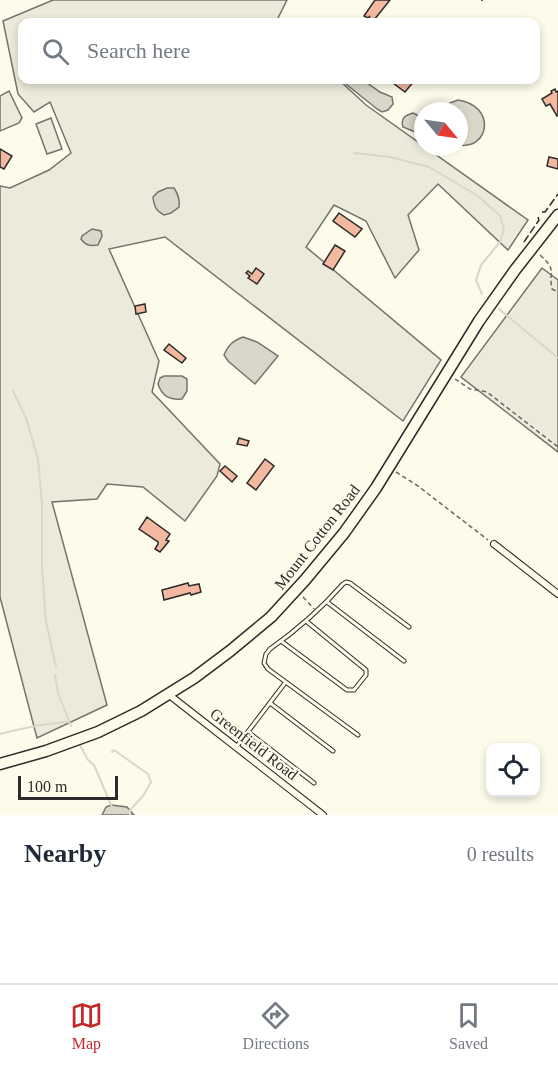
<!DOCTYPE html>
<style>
body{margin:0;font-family:Georgia,serif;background:#f6f6f7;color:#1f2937}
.controls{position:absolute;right:18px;bottom:18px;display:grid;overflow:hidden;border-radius:12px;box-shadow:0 3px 9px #0003}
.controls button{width:54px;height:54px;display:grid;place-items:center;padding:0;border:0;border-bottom:2px solid #e0e1e3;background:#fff;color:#1f2937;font:30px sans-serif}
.compass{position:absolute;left:414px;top:102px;width:54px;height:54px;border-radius:50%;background:#fff;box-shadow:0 3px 9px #0003;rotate:119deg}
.scale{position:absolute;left:18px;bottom:15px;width:100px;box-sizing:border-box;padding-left:6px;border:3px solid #2b2b2b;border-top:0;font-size:16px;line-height:21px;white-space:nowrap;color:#2b2b2b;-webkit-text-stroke:4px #fdfbea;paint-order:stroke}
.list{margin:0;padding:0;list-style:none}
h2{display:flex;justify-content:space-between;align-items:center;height:78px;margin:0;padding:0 24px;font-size:26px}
h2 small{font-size:20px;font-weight:400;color:#747a83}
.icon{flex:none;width:33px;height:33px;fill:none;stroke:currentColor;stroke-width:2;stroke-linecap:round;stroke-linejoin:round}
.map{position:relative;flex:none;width:558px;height:815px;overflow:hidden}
.search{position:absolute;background:#fff;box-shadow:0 3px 9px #0003;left:18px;right:18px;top:18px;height:66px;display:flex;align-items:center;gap:15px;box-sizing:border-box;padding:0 21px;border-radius:12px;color:#747a83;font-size:22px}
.sheet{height:168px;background:#fff}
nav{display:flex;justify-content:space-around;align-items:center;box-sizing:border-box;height:84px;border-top:2px solid #e0e1e3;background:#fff;font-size:16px;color:#747a83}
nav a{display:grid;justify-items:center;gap:3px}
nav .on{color:#c62828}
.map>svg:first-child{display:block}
</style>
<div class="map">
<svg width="558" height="815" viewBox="0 0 558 815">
<rect width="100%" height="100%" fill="#fdfbea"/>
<path fill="#ecebdb" stroke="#74746e" stroke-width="1.5" d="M53 0H287L276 22H22V80H339L366 105 528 220 508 250 438 184 408 215 419 250 395 278 366 221 334 205 306 247 441 360 403 421 165 237 109 249 159 361 152 392 220 464 217 476 185 521 143 487 107 484 97 499 52 502 107 705 37 738 0 597V186L10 188 49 170 71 153 50 102 34 112 18 94 3 21Z
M9 91 22 118 19 123 0 131V96Z
M51 118 62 149 47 154 36 124Z
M542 268 558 280V452L461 377Z"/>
<path fill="#d8d7c9" stroke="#74746e" stroke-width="1.5" d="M341 80H363L380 92 392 97 393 104 388 110 382 112 377 109Z
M458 100C497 106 489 150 459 145V111H443L450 103Z
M413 113 419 116 421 123 415 132 403 127C400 118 406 115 413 113Z
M167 188H174C178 194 180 200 179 207L171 213 164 215C156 211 154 206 153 197L158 192Z
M92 229 101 231 102 236 98 245C90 246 86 246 81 239L82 236Z
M243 337 257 342 278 356 255 384 228 361 224 355C228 345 233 341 243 337Z
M164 376H182L187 379V391L182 399C169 400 162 396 158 384L160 378Z
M111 805 127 807 134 815H102L106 807Z"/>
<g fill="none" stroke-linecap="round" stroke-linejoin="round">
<path stroke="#d8d7c9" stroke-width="2" d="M354 153 390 157 429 167 478 196 500 216 504 229 500 242 481 265 476 280 482 294
M499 309 558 358
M13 391 26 418 38 459 42 504V568L46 622 56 667
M55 675 58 693 71 726
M0 734C23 728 45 723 69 722
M79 743 88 760 94 765 112 807
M112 752 114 750 148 774 151 782 143 796 130 810V815"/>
</g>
<path fill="#f2b8a0" stroke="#2b2b2b" stroke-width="1.5" d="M375 0H390L374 20 372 19 369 20 368 19 370 16 368 18 364 16Z
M389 80H415L405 92Z
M555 89 556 92 558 91V116H557L550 104 546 106 542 99 552 93 551 91Z
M0 149 12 156 4 169 0 167Z
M549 157 558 159V169L547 166Z
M339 213 362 229 355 237 333 221Z
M335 245 345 251 333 270 323 264Z
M256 268 264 274 257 284 248 278 250 276 246 273 248 271 252 274Z
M145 304 146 312 136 314 135 306Z
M169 344 186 358 182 363 164 350Z
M239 438 249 441 247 446 237 444Z
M265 459 274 466 256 490 247 483Z
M225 466 237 476 232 482 220 471Z
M147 517 170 534 166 540 169 541 160 552 155 549 158 544V542L139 529Z
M188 583 189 586 199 584 201 592 191 595 190 593 164 600 162 590Z"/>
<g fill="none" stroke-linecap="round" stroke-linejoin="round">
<defs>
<path id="service" d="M327 602 404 661
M281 641 347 690H354L366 675V670L306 621
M270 703 333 751
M248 732 314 783
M358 735 268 669 264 663 266 654 270 649C297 630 321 609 343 584L346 582 350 583 409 627
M237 746 285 683"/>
<path id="minor" d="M494 544 558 594
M168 694 323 815"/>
<path id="trunk" d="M0 764 46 751 98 732 141 711 194 678 230 651 271 617 305 580 344 533 376 488 479 321 515 270 558 215"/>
</defs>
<use href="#service" stroke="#2b2b2b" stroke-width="5"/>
<use href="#minor" stroke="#2b2b2b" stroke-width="8"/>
<use href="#trunk" stroke="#2b2b2b" stroke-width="13"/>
<path stroke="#6a6964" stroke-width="1.5" stroke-dasharray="4.5 3" stroke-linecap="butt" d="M540 255C558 271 548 271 552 289L558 292
M455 379 470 389 487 392 558 447
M396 472 418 486 488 540
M303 597 314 609"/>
<use href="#service" stroke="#fdfbea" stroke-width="3"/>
<use href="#minor" stroke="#fdfbea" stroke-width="6"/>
<use href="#trunk" stroke="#fdfbea" stroke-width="10"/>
<path stroke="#2b2b2b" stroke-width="1.5" stroke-dasharray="8 3" stroke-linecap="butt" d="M482 1V0
M542 212H545L558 194
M524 242 539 220 538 217"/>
</g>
<g text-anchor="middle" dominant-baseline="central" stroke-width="4.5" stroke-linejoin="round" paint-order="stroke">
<g font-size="16" fill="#2b2b2b" stroke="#fdfbea">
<text transform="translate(317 537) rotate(-52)">Mount Cotton Road</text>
<text transform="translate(254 744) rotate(38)">Greenfield Road</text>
</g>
</g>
</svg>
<div class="controls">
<button><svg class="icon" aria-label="locate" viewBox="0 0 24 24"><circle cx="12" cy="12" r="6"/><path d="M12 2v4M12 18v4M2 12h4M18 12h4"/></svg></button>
</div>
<svg class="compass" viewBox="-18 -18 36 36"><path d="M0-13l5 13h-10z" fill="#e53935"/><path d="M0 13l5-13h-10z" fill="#747a83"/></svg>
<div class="scale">100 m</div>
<div class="search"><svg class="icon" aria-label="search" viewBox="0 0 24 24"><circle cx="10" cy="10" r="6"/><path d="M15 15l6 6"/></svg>Search here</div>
</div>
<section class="sheet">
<h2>Nearby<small>0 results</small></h2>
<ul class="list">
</ul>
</section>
<nav>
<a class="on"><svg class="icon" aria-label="map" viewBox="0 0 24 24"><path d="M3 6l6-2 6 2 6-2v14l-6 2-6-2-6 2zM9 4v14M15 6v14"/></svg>Map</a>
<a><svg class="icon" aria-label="directions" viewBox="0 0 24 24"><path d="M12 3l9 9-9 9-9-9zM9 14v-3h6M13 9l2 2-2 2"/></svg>Directions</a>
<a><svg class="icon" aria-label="saved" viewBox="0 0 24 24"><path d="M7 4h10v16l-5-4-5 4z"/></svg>Saved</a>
</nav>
